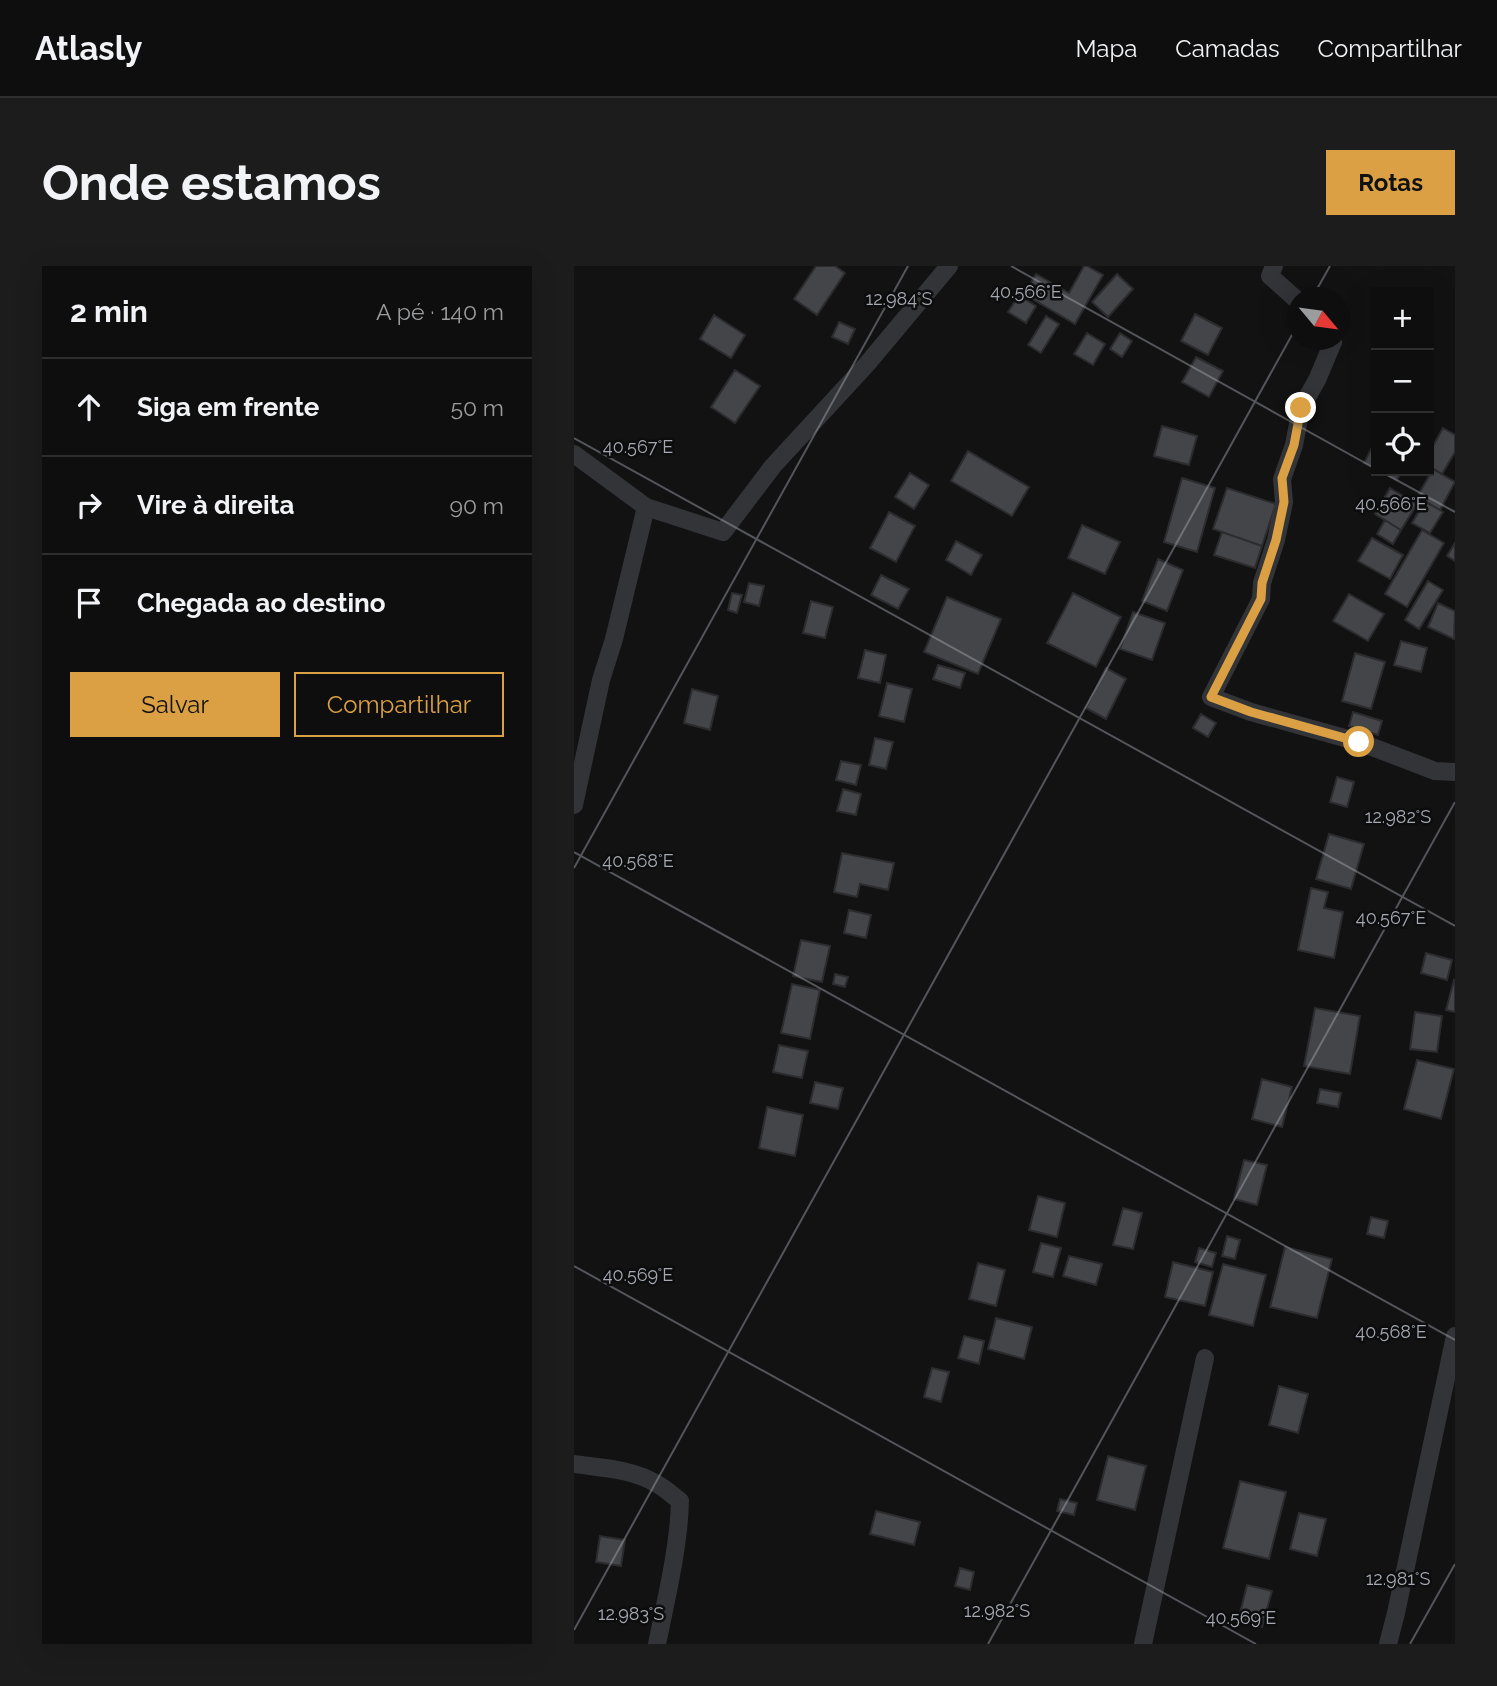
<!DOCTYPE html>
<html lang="pt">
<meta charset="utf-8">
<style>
body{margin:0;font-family:Raleway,sans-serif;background:#1c1c1c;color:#f1f3f6}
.controls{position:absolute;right:21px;top:21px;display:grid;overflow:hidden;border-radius:0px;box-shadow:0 7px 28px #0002}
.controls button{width:63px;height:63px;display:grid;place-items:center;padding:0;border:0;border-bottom:2px solid #2e2e2e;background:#0e0e0e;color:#f1f3f6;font:35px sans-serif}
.compass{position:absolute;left:713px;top:21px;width:63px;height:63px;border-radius:50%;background:#0e0e0e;box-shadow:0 7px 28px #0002;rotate:119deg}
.stop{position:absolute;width:21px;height:21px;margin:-16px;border:5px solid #daa043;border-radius:50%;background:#fff}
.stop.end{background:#daa043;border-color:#fff;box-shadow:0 2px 7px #0008}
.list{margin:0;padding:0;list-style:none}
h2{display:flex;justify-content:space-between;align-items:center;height:91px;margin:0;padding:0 28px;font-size:30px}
h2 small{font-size:23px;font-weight:400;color:#9b9c9e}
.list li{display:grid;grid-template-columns:46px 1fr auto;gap:21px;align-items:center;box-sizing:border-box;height:98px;padding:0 28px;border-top:2px solid #2e2e2e}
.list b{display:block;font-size:26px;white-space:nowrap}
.list em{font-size:23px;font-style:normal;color:#9b9c9e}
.actions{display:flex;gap:14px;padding:21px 28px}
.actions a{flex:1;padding:16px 0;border:2px solid #daa043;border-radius:0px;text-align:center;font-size:24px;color:#daa043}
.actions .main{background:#daa043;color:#111}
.icon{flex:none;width:38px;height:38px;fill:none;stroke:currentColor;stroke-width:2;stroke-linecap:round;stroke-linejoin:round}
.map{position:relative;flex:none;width:881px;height:1378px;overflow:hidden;border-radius:0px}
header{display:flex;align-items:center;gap:42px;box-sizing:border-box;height:98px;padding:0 35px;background:#0e0e0e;border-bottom:2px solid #2e2e2e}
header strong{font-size:33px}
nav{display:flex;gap:38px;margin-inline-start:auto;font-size:24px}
.intro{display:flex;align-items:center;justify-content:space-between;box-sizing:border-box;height:168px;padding:0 42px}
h1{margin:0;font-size:49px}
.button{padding:18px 32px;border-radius:0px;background:#daa043;color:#111;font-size:24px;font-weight:700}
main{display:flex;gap:42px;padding:0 42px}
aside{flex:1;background:#0e0e0e;border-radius:0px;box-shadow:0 7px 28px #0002}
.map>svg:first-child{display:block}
</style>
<header>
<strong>Atlasly</strong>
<nav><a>Mapa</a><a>Camadas</a><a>Compartilhar</a></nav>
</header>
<div class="intro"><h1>Onde estamos</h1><a class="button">Rotas</a></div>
<main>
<aside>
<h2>2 min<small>A pé · 140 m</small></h2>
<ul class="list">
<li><svg class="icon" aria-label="ahead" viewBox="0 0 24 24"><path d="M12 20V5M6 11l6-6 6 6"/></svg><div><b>Siga em frente</b></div><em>50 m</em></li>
<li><svg class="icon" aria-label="right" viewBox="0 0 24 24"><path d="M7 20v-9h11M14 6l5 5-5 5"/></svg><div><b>Vire à direita</b></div><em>90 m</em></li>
<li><svg class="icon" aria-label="arrive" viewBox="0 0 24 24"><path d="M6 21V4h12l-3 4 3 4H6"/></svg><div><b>Chegada ao destino</b></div></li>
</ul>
<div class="actions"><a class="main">Salvar</a><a>Compartilhar</a></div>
</aside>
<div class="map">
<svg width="881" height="1378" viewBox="0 0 881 1378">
<rect width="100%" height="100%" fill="#121213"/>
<path fill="#444548" stroke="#2c2c2f" stroke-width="2" d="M242 0H261L271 7 243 49 220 33Z
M510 0H513L529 9 501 58 450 28 462 8 495 27Z
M543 8 559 23 534 51 518 36Z
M445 29 462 40 452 57 434 46Z
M621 48 648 62 634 89 607 75Z
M140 49 171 69 157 92 126 73Z
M472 50 485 58 467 87 454 79Z
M265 56 281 63 274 78 258 71Z
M513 67 531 78 519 99 500 88Z
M546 67 558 75 548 91 536 83Z
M622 91 649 105 635 131 608 116Z
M161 104 186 120 161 157 137 141Z
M588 160 623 170 615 199 580 190Z
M869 162 881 169V186L868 208 855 200V187Z
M800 177 802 178V203L790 197Z
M394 185 455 221 438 250 377 215Z
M859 203 881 216 866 244 843 231Z
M805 205H828L823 214Z
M336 207 355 219 340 243 321 231Z
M608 212 641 222 623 286 590 276Z
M653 222 702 238 688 280 639 263Z
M816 222 843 238 827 264 801 248Z
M851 235 869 246 856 267 838 257Z
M315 246 341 260 322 296 296 282Z
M811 254 827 264 819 278 803 268Z
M508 259 546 276 531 308 494 292Z
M848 264 870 277 833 341 811 328Z
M648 266 688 280 681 302 640 289Z
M798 272 829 289 816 313 784 295Z
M382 275 408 289 397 309 372 294Z
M881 277V295L873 290Z
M584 293 609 304 593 345 568 335Z
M307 309 335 323 324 343 297 329Z
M854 315 869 324 845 363 831 354Z
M175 317 190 320 185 340 170 336Z
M158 327 168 329 163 347 154 344Z
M499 327 547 351 522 401 473 377Z
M775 328 810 348 794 375 759 355Z
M373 331 427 353 404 408 350 386Z
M237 335 259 341 251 372 229 367Z
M864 337 881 345 880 373 854 361Z
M559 346 591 357 578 394 546 383Z
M827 375 853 382 847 406 820 399Z
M291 384 312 389 306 417 284 412Z
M781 387 811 396 797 443 768 435Z
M364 399 391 407 386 422 359 413Z
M532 402 552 413 532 453 512 442Z
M313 417 338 423 330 456 305 450Z
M118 423 144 430 136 464 110 457Z
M779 446 808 455 804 469 775 460Z
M627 448 642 457 634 471 619 462Z
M301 472 319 476 312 503 295 499Z
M267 495 287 499 282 519 262 514Z
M763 511 780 516 773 541 756 536Z
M269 523 287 528 282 549 263 545Z
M755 568 790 578 777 623 742 613Z
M268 587 320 597 314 624 286 618 283 631 260 626Z
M737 622 754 626 750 642 769 646 760 692 724 684Z
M275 644 297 649 292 672 270 667Z
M227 674 256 680 248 716 219 710Z
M852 687 878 694 873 714 847 707Z
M261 708 274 711 271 721 259 718Z
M880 714 881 715V746L872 744Z
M218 718 246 724 236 773 207 767Z
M741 742 786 750 776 808 730 800Z
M841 746 868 750 863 786 836 783Z
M205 779 234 785 228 812 199 806Z
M843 794 880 803 867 853 830 843Z
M688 813 718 821 708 861 678 853Z
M241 816 269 822 264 843 236 837Z
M746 823 767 827 764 841 743 837Z
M193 841 229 849 221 890 185 882Z
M670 894 693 899 683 939 660 933Z
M464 930 491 937 483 971 455 964Z
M549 942 568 947 559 983 539 979Z
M797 951 814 955 810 972 793 968Z
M653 970 666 974 661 993 648 990Z
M467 977 487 982 479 1011 459 1006Z
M711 981 758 993 743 1052 696 1041Z
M625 982 642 987 638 1001 621 996Z
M495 990 528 998 522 1019 489 1010Z
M599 996 639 1006 631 1040 591 1031Z
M404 997 431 1004 422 1040 395 1033Z
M649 998 692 1009 679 1060 635 1049Z
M422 1052 458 1061 450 1093 414 1083Z
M390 1070 410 1075 405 1098 384 1092Z
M358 1102 375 1106 367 1136 350 1131Z
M705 1120 734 1128 724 1167 695 1159Z
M534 1190 572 1200 561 1244 523 1234Z
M666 1215 712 1226 695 1293 649 1282Z
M486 1233 503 1237 500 1249 483 1245Z
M302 1245 346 1256 340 1279 296 1268Z
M725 1247 752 1253 743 1290 716 1283Z
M26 1270 51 1274 47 1300 22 1296Z
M386 1302 400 1306 396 1324 381 1320Z
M673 1319 698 1325 688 1361 664 1355Z"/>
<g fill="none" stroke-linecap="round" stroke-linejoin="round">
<path stroke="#333437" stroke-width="18" d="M700 0 696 10 724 35
M758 74 759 76 743 114 727 142 720 179 708 213 710 236 702 274 688 317 687 333 637 431 677 446 785 476 861 505 881 506
M0 188 72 241 149 266 199 200 293 98 375 0
M0 539 27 414 40 373 72 241
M0 1198C28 1202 59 1203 83 1218 91 1222 98 1229 106 1235 105 1280 92 1334 83 1378
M569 1378 631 1092
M814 1378 822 1347 881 1070"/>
</g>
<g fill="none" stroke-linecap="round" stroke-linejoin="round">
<path stroke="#daa043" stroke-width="9" d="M727 142 720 179 708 212 710 236 702 274 688 317 687 333 637 431 677 446 785 476"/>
</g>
<path fill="none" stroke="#a5a9b2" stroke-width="2" stroke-opacity="0.45" d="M437 0 802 203M738 32 756 0M0 172 881 660M806 205 881 246M0 586 881 1074M0 602 334 0M0 1000 682 1378M0 1364 724 58M414 1378 881 536M836 1378 881 1298"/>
<g font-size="18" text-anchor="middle" fill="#a5a9b2" stroke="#0d0d0e" stroke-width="5" stroke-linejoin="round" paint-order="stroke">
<text x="452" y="32">40.566°E</text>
<text x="325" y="39">12.984°S</text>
<text x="64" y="187">40.567°E</text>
<text x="817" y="244">40.566°E</text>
<text x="824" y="557">12.982°S</text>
<text x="64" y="601">40.568°E</text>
<text x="817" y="658">40.567°E</text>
<text x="64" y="1015">40.569°E</text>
<text x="817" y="1072">40.568°E</text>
<text x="824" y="1319">12.981°S</text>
<text x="423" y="1351">12.982°S</text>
<text x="57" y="1354">12.983°S</text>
<text x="667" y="1358">40.569°E</text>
</g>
</svg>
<div class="controls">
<button>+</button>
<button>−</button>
<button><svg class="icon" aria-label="locate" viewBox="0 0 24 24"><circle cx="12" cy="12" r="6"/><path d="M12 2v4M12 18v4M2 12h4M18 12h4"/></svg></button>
</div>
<svg class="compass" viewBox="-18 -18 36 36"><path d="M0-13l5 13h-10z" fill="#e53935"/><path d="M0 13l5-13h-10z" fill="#9b9c9e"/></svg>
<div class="stop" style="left:785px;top:476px"></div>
<div class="stop end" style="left:727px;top:142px"></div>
</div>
</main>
